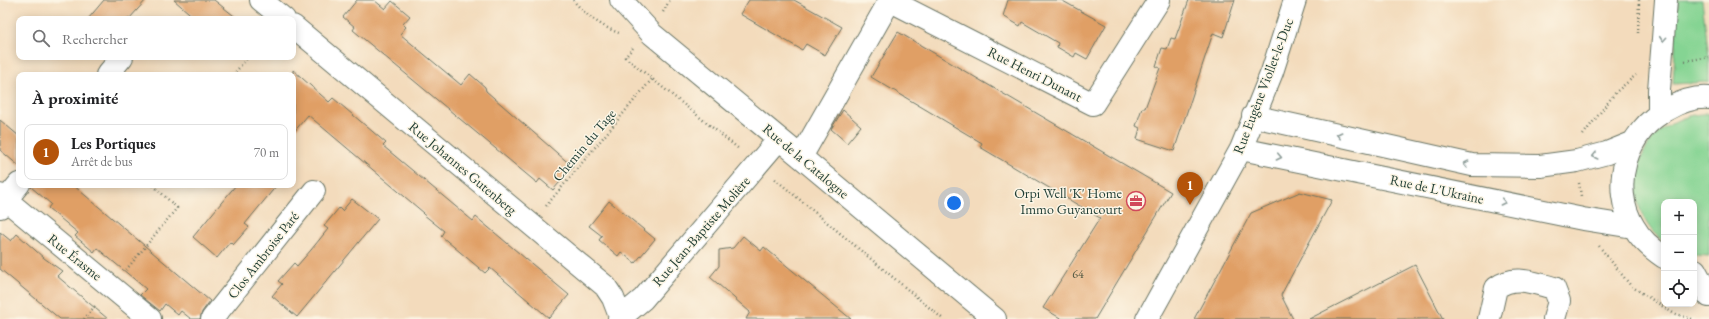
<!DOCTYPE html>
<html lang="fr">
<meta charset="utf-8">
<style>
body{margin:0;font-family:"EB Garamond",serif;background:#f6f6f6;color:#202124}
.controls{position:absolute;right:12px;bottom:12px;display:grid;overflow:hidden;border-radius:8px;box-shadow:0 2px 10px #0003}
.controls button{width:36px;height:36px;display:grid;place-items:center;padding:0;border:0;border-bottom:1px solid #e0e0e0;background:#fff;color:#202124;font:20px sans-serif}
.you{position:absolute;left:954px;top:203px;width:14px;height:14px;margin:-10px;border:3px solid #fff;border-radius:50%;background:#1a73e8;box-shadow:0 0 0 6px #1a73e833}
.badge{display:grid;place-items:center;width:26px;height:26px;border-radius:50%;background:#b45309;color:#fff;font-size:13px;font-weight:700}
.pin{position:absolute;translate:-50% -33px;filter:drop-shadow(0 1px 2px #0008)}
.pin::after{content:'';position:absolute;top:21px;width:14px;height:12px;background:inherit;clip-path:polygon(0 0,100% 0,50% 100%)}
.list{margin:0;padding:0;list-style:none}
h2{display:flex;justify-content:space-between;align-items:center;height:52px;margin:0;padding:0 16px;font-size:17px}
h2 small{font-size:13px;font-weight:400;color:#757577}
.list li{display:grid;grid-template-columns:26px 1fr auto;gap:12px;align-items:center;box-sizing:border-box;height:56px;margin:0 8px 8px;padding:0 8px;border:1px solid #e0e0e0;border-radius:8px}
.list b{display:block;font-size:15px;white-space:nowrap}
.list p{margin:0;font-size:13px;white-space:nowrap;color:#757577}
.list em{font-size:13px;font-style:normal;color:#757577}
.icon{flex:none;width:22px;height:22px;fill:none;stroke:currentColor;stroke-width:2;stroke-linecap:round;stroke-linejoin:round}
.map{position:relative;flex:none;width:1709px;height:319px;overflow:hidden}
.search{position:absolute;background:#fff;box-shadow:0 2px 10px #0003;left:16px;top:16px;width:280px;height:44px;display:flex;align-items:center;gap:10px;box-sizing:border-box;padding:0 14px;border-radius:8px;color:#757577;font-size:15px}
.panel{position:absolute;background:#fff;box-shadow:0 2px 10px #0003;left:16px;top:72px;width:280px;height:116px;border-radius:8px}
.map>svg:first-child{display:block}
</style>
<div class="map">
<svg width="1709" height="319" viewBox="0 0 1709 319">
<rect width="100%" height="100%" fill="#fcf5e5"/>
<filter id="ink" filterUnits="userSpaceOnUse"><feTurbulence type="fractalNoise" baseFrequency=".025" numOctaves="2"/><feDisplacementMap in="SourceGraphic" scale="8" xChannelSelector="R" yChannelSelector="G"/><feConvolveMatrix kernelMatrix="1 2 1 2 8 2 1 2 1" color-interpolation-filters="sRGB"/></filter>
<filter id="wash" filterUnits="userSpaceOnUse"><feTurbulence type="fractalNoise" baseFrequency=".012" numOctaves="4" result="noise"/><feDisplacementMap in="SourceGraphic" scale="16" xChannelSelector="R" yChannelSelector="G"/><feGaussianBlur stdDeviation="0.9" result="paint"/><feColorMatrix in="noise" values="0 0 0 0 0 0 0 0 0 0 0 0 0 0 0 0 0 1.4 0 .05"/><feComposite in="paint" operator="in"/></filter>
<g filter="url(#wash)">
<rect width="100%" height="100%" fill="#f3dbbc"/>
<path fill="#85d493" stroke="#528864" d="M1678 0H1702L1709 57V82L1673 84Z
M1709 114V256L1694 255V202H1664V242C1623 211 1628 146 1674 122 1684 117 1697 113 1709 114Z"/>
<g id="blocks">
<path fill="#e09f65" d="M104 0H146L129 19H88Z
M174 0H214L238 19H196Z
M357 0H374L385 9 392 1 410 16 403 24 406 27 400 34 461 85 470 74 485 87 486 91 573 167 553 190 540 179 537 183 353 30 355 27 343 17Z
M749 0H794L842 27 825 55 806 44 802 50 740 14Z
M1008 0H1061L1106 25 1087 59 1076 53 1074 57 1057 47 1058 43 1022 22 1020 26 1003 16Z
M1189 0H1235L1223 37 1213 33 1174 151 1137 139 1140 128 1136 126 1142 108H1145L1160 68 1156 66 1162 48 1167 49 1171 38 1175 39Z
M898 32 1171 192 1095 319H1062L1043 308 1100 218 980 147 982 143 871 77Z
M293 70 329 102 333 98 386 143 383 146 473 221 476 217 569 295 549 318 490 268 485 273 441 236 444 231 423 214 424 213 308 115 293 133Z
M843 110 861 126 847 143 831 129Z
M0 120 19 136V166L0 150Z
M31 185H73L210 301 202 312 200 319H191L181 311 178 315 165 304 160 311 140 295 146 289 97 248 94 252 75 236 78 233 48 208 51 204 31 187Z
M236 185H277L245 224 249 227 233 245 230 242 217 258 193 237Z
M1300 192 1332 200 1281 295 1293 319H1194L1251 213Z
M352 199 378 219 297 317 272 296 282 284 278 281 294 263 297 266 311 250 328 229 324 226 339 208 342 211Z
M609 201 655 239 635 263 621 252 618 256 599 240 602 236 589 226Z
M0 232 11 241 17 234 44 258 62 271 57 276 108 319H60L0 269Z
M743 236 761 251 764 247 851 319H746L750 312 710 277 719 266V250L733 248Z
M1415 265 1443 319H1309Z"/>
</g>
</g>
<g filter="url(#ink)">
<use href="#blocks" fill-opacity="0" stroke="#697464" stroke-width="1"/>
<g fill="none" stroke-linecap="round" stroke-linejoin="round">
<defs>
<path id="minor" d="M261 0 284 19
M621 0 652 34 801 157 995 319
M889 0 1093 104 1159 0
M293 26 605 286 613 298 621 319
M107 75 122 57
M1253 116 1472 165 1540 166 1577 161 1607 153 1632 143
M1241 149 1583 219 1633 227
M801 157 890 0
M0 195 150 319
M0 207 19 184
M212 319 314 191
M619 319 643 299 779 139
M1147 319 1241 149 1272 72 1295 0
M1489 319 1496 288C1515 274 1533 283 1554 288L1559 301 1554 319"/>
<path id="major" d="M1659 113V90L1666 0
M1664 257C1652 249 1641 240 1634 227 1609 187 1626 130 1668 109 1680 102 1695 97 1709 98
M1695 270 1709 296"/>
</defs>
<use href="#minor" stroke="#697464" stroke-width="24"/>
<use href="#major" stroke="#697464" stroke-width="24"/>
<path stroke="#697464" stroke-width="2.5" stroke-dasharray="1 3" stroke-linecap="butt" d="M573 0C584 14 602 27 619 33
M663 12 670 0
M1638 33 1639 0
M633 48 625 57 739 149
M1685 61 1709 57
M233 75 248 57
M1583 135 1616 92 1636 75
M775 179 943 319
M1579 183 1581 196
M546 206 652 79
M1599 246 1631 286 1673 313 1692 319
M126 270 177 208 153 185
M84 319 97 304"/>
<use href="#minor" stroke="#fff" stroke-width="22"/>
<use href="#major" stroke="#fff" stroke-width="22"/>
</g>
<defs><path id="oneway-chevron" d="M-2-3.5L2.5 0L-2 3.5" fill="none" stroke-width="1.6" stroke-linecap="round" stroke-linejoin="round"/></defs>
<g stroke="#8f9e9a">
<use href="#oneway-chevron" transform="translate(1663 39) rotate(95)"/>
<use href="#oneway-chevron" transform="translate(1339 135) rotate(-167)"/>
<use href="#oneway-chevron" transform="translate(1595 156) rotate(166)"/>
<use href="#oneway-chevron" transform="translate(1279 157) rotate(12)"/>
<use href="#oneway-chevron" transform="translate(1466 164) rotate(-168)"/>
<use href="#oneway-chevron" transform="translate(1503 202) rotate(12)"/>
</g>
</g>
<defs>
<symbol id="office-ring" viewBox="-11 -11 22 22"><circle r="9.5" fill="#fcf5e5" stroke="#d1495b" stroke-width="1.5"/><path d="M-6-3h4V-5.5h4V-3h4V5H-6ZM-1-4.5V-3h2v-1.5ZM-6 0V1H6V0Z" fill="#d1495b"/></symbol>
</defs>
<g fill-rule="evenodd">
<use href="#office-ring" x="1125" y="190" width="22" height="22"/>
</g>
<g text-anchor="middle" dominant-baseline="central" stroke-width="3" stroke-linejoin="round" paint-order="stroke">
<g font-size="12" fill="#4f5640">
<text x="1078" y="274">64</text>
</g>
<g font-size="14" fill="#1f3d34" stroke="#fcf5e5">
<text transform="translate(1035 74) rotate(27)">Rue Henri Dunant</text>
<text transform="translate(1263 86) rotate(-69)">Rue Eugène Viollet-le-Duc</text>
<text transform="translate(584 145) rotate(-50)">Chemin du Tage</text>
<text transform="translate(806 161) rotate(40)">Rue de la Catalogne</text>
<text transform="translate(463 168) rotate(40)">Rue Johannes Gutenberg</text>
<text transform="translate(1437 189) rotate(12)">Rue de L'Ukraine</text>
<text transform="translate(701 231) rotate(-49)">Rue Jean-Baptiste Molière</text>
<text transform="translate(263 255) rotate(-52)">Clos Ambroise Paré</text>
<text transform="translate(75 257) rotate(39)">Rue Érasme</text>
</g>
<g font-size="14" fill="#1f3d34" stroke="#fcf5e5" text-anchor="end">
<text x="1122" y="193">Orpi Well 'K' Home<tspan x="1122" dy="16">Immo Guyancourt</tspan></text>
</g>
</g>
</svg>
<div class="controls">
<button>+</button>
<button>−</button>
<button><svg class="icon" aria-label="locate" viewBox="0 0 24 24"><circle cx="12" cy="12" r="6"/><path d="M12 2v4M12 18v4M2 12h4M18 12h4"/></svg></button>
</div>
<div class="you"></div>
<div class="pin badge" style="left:1190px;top:205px">1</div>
<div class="search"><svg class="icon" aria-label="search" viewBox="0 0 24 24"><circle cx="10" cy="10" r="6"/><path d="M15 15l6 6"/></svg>Rechercher</div>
<section class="panel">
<h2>À proximité<small></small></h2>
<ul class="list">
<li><span class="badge">1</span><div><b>Les Portiques</b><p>Arrêt de bus</p></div><em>70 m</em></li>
</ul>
</section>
</div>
